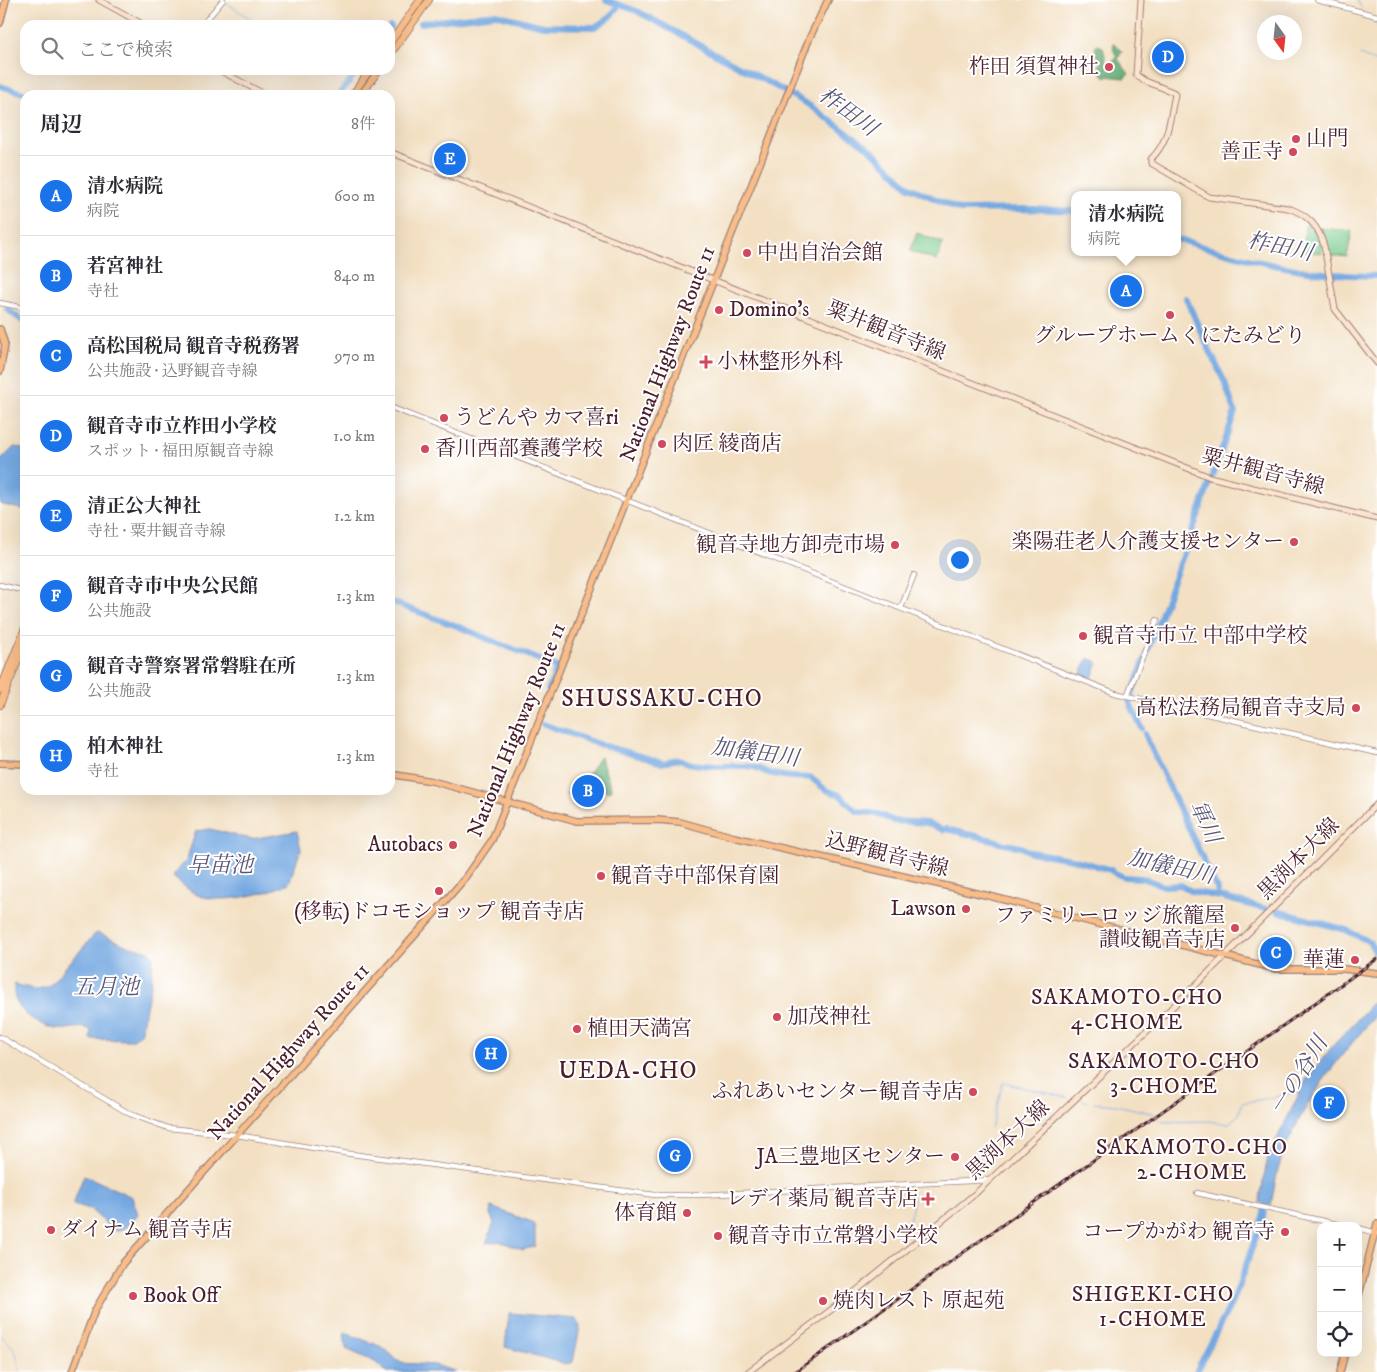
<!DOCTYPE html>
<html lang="ja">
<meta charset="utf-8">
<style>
body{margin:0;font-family:"IM FELL DW Pica","Noto Serif JP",serif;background:#f2f2f3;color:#2b2b33}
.controls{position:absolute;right:15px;bottom:15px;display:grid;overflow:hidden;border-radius:10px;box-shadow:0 5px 20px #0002}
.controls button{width:45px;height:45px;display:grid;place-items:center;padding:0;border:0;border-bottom:1px solid #e1e1e2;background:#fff;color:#2b2b33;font:25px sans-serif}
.compass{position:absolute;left:1257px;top:15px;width:45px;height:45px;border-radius:50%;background:#fff;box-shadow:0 5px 20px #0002;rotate:165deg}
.you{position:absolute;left:959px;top:559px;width:18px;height:18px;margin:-12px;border:4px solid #fff;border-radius:50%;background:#1a73e8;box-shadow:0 0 0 8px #1a73e833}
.badge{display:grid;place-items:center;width:32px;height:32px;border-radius:50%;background:#1a73e8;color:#fff;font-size:16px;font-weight:700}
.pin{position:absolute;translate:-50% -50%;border:2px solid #fff;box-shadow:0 1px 5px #0006}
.popup{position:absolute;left:1071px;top:191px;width:110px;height:65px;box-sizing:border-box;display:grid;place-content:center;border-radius:10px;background:#fff;filter:drop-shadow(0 1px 4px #0005);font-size:16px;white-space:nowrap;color:#7c7c81}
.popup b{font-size:19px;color:#2b2b33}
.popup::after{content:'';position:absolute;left:50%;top:100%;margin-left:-10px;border:10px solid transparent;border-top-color:#fff}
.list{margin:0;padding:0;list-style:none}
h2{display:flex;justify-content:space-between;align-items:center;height:65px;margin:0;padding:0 20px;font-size:21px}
h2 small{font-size:16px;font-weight:400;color:#7c7c81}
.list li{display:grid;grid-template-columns:32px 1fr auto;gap:15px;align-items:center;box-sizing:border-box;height:80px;padding:0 20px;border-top:1px solid #e1e1e2}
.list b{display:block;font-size:19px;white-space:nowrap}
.list p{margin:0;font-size:16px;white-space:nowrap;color:#7c7c81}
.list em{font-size:16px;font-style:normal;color:#7c7c81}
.icon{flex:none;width:28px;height:28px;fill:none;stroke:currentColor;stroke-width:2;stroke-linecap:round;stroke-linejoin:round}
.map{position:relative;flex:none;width:1377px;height:1372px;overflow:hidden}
.search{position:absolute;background:#fff;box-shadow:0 5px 20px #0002;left:20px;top:20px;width:375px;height:55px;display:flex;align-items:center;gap:12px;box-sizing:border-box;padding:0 18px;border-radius:15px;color:#7c7c81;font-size:19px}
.panel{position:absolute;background:#fff;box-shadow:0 5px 20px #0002;left:20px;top:90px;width:375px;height:705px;border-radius:15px}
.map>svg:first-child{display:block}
</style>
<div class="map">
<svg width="1377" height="1372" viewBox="0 0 1377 1372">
<rect width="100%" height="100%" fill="#fff"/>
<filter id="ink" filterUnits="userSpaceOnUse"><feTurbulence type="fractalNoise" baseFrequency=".02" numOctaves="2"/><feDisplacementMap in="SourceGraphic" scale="10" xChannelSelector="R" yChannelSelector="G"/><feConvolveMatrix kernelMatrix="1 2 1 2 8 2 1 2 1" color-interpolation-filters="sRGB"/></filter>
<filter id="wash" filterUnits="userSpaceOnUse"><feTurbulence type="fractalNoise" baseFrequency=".0096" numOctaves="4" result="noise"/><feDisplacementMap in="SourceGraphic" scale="20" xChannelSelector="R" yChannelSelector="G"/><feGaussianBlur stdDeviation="1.12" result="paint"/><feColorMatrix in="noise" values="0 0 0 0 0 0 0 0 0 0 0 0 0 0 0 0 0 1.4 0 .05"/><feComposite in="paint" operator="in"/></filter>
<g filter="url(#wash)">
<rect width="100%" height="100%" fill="#f3e0c3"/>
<path fill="#78ca8d" stroke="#61745c" d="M1305 225 1312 226 1320 241 1322 253 1303 251Z
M1320 228 1352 231 1347 257 1329 255Z
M917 233 943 243 937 261 910 251Z"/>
<path fill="#62ae78" stroke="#566652" d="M1114 43 1122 51 1118 59 1129 74 1125 78 1104 76 1099 70 1100 62 1095 48 1097 45 1103 47 1107 67 1112 72 1113 60 1117 57 1113 49Z
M600 756 611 788 610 792 600 789 593 803 566 795 591 770Z"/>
<path fill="#75a8e1" stroke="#606486" d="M14 447 21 448 25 455V510L0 504V461Z
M1088 658 1098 662 1092 678 1081 674Z
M210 829 251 839 297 831 301 849 289 883C267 894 225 904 200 896 191 893 182 884 174 878L173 875 186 861 196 831Z
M99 933 128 946 149 951 153 956 151 985 140 1034 132 1040 90 1039 91 1030C80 1024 68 1031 56 1029 36 1025 8 1006 15 984 28 988 37 991 49 986L95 934Z
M1377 998V1014C1337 1059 1302 1103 1281 1160 1276 1174 1274 1190 1271 1205L1259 1202 1268 1157 1306 1080 1331 1048Z
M84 1175 132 1197 138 1214C134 1222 123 1232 113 1230L90 1209 73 1204Z
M491 1207 532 1222 535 1227V1246L523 1250 499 1241 486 1243 494 1223 490 1214Z
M509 1313 577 1319 580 1327 573 1362 566 1364 505 1347Z
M344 1332 382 1347 401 1363 435 1365 457 1372H387L375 1362 346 1349Z"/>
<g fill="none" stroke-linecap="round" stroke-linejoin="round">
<path stroke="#75a8e1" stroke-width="1" d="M1356 0 1361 7
M225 2 260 25
M1368 16 1377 26
M1360 55 1377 62
M337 70 343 75
M1081 1100 1088 1102
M1094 1103 1117 1105 1155 1114
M1157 1118 1162 1122 1208 1121 1228 1124 1239 1114 1242 1103 1300 1092
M991 1128 1003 1083 1069 1098
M907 1231 915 1194
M0 1335C17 1349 16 1351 20 1372"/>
<path stroke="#75a8e1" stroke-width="6" d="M606 0 637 11 806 103 871 150 909 187 960 210 1035 209 1075 211
M421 23 495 14 543 26 595 27 610 17 619 5
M390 27H391
M343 75 345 70
M351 79 357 70
M0 86 30 95
M338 95 349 82
M1177 239C1247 260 1303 276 1377 276
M1186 298 1204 339
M7 309 25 323
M1205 341 1226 385
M1213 475 1235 412 1227 389
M1192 532 1211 480
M1172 584 1191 535
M390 601 393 602
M397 604 448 623
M452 624 502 645
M1152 639 1171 588
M506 646 557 667
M548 690 556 670
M1132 694 1151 642
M1129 701 1142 728
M543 724 601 745
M1145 734 1158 763
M605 746 663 763
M667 762C678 757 682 762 693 764 713 768 734 764 754 767 759 768 764 772 769 773 782 776 797 779 810 777L826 790 840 795 856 811 878 814 894 821 927 823 943 830
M1160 767 1218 891
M946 829 997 841
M999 843 1021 847 1030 852 1072 859 1111 870
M1113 872 1124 877 1142 878 1164 886 1181 885 1191 891 1220 897
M1224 898 1266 909
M1277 911 1346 930 1370 942 1377 955
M1196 1372 1235 1296 1263 1217 1267 1196"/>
</g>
</g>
<g filter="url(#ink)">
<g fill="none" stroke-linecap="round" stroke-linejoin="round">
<defs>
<path id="tertiary" d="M1317 0 1377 16
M202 25 223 0
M0 303 25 308
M390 407 1115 693 1377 753
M0 585 25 591
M901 608 914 575
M1127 696 1157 620
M0 1037 130 1114 168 1128 237 1135 344 1153 655 1195H700L990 1180
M1197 1193 1346 1226
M1358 1228 1377 1233"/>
<path id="secondary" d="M99 0 144 25
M1141 0 1136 75 1145 81 1173 92 1175 95C1169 120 1170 140 1151 159V163L1209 197 1288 208C1307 214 1319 226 1324 246L1335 309 1377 363
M219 70 266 95
M390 152 1210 477 1377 519
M748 1372 851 1295 976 1193 1202 979 1377 804"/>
<path id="primary" d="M0 23 6 0
M0 329 5 345 0 371
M0 763 25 764
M390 774 432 781 577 821 657 820 680 822 734 837 985 895 1276 969H1344L1377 973
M1358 1299 1377 1224
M1340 1372 1345 1353"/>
<path id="trunk" d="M72 1372 95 1310 123 1263 433 915 467 876 492 840 810 37 828 0"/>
<path id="motorway" d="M390 43 420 0
M390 55 429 0
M352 95 370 70
M361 95 379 70
M0 690 25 628
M0 705 25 644"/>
</defs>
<use href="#tertiary" stroke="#9e8077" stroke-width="6"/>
<use href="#secondary" stroke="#9e8077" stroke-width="7"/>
<use href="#primary" stroke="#9e8077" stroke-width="8"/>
<use href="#trunk" stroke="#9e8077" stroke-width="8"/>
<use href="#motorway" stroke="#9e8077" stroke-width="8"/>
<use href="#tertiary" stroke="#fff" stroke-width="4.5"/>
<use href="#secondary" stroke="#fce5d0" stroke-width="5"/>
<use href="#primary" stroke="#f8bd89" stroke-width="5.5"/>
<use href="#trunk" stroke="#f8bd89" stroke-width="5.5"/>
<use href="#motorway" stroke="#f8bd89" stroke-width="6"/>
<defs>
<path id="rail" d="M795 1372 1377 959"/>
</defs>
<use href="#rail" stroke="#4a1f2b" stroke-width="3"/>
<use href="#rail" stroke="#fff" stroke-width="1" stroke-dasharray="4" stroke-linecap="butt"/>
</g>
</g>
<g fill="#d1495b" stroke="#fff" stroke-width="2">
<circle cx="1109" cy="67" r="5"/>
<circle cx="1296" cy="139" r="5"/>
<circle cx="1293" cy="152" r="5"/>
<circle cx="747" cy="253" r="5"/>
<circle cx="719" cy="310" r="5"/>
<circle cx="1170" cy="315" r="5"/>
<path d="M703.5 354.5h5v5h5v5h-5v5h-5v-5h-5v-5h5z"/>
<circle cx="444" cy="418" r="5"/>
<circle cx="662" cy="444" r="5"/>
<circle cx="425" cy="449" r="5"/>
<circle cx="1294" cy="542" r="5"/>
<circle cx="895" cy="545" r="5"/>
<circle cx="1083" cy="636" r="5"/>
<circle cx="1356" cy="708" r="5"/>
<circle cx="453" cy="845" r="5"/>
<circle cx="601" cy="876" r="5"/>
<circle cx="439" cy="891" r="5"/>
<circle cx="966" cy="909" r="5"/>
<circle cx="1235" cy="928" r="5"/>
<circle cx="1355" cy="960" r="5"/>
<circle cx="777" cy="1017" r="5"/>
<circle cx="577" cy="1029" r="5"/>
<circle cx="973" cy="1092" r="5"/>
<circle cx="955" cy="1157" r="5"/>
<path d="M925.5 1191.5h5v5h5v5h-5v5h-5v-5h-5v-5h5z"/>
<circle cx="687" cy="1213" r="5"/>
<circle cx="51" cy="1230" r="5"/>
<circle cx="1285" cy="1232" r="5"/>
<circle cx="718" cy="1236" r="5"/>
<circle cx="133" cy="1296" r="5"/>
<circle cx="823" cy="1301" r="5"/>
</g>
<g text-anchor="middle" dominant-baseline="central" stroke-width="4" stroke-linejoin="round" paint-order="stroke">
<g font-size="21" fill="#4a1f2b" stroke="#fff" text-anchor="start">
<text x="1099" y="67" text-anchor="end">柞田 須賀神社</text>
<text x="1306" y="139">山門</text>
<text x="1283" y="152" text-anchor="end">善正寺</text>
<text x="757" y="253">中出自治会館</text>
<text x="729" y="310">Domino's</text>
<text x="1170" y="336" text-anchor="middle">グループホームくにたみどり</text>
<text x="717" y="362">小林整形外科</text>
<text x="454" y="418">うどんや カマ喜ri</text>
<text x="672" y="444">肉匠 綾商店</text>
<text x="435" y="449">香川西部養護学校</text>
<text x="1284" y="542" text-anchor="end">楽陽荘老人介護支援センター</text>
<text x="885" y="545" text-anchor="end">観音寺地方卸売市場</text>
<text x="1093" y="636">観音寺市立 中部中学校</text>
<text x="1346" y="708" text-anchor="end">高松法務局観音寺支局</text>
<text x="443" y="845" text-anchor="end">Autobacs</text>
<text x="611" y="876">観音寺中部保育園</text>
<text x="956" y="909" text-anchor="end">Lawson</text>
<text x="439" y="912" text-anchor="middle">(移転)ドコモショップ 観音寺店</text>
<text x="1225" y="916" text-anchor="end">ファミリーロッジ旅籠屋<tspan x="1225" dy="24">讃岐観音寺店</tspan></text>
<text x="1345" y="960" text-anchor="end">華蓮</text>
<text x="787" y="1017">加茂神社</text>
<text x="587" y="1029">植田天満宮</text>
<text x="963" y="1092" text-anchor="end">ふれあいセンター観音寺店</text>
<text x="945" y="1157" text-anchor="end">JA三豊地区センター</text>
<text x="918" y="1199" text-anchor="end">レデイ薬局 観音寺店</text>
<text x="677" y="1213" text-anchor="end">体育館</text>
<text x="61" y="1230">ダイナム 観音寺店</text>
<text x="1275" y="1232" text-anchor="end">コープかがわ 観音寺</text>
<text x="728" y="1236">観音寺市立常磐小学校</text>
<text x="143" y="1296">Book Off</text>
<text x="833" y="1301">焼肉レスト 原起苑</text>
</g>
<g font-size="21" fill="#4a1f2b" stroke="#fff">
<text transform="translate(886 331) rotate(22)">粟井観音寺線</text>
<text transform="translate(668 354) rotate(-69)">National Highway Route 11</text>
<text transform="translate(1263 472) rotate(15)">粟井観音寺線</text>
<text transform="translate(517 730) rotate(-68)">National Highway Route 11</text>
<text transform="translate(887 855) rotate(14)">込野観音寺線</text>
<text transform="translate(1299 859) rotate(-45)">黒渕本大線</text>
<text transform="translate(289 1052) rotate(-48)">National Highway Route 11</text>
<text transform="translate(1008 1140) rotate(-43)">黒渕本大線</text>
</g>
<g font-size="22" font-style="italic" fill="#5b5674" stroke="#fff">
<text transform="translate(848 112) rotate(36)">柞田川</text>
<text transform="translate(1280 247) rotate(12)">柞田川</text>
<text transform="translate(755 753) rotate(8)">加儀田川</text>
<text transform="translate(1205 822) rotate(65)">軍川</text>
<text x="220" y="865">早苗池</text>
<text transform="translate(1171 867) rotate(13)">加儀田川</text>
<text x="106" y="987">五月池</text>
<text transform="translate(1299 1076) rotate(-58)">一の谷川</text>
</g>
<g font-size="22" letter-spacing="1" fill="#4a1f2b" stroke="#fff">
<text x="1127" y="997">SAKAMOTO-CHO<tspan x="1127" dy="25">4-CHOME</tspan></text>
<text x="1164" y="1061">SAKAMOTO-CHO<tspan x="1164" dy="25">3-CHOME</tspan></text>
<text x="1192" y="1147">SAKAMOTO-CHO<tspan x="1192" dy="25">2-CHOME</tspan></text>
<text x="1153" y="1294">SHIGEKI-CHO<tspan x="1153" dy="25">1-CHOME</tspan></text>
</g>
<g font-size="24" letter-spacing="1" fill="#4a1f2b" stroke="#fff">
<text x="662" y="699">SHUSSAKU-CHO</text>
<text x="628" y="1071">UEDA-CHO</text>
</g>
</g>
</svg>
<div class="controls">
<button>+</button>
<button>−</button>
<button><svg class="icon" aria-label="locate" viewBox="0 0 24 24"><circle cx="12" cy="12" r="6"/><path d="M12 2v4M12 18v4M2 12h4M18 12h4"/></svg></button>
</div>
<svg class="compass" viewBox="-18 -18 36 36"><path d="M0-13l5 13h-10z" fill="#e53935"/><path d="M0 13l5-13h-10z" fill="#7c7c81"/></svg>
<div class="you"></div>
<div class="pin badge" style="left:1126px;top:291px">A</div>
<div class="popup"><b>清水病院</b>病院</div>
<div class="pin badge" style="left:588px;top:791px">B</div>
<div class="pin badge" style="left:1276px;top:953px">C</div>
<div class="pin badge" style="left:1168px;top:57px">D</div>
<div class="pin badge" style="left:450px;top:159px">E</div>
<div class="pin badge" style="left:1329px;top:1103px">F</div>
<div class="pin badge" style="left:675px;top:1156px">G</div>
<div class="pin badge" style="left:491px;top:1054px">H</div>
<div class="search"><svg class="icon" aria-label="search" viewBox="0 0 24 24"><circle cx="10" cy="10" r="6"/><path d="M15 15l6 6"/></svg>ここで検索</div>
<section class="panel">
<h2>周辺<small>8件</small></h2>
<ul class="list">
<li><span class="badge">A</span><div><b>清水病院</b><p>病院</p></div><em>600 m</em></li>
<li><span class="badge">B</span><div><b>若宮神社</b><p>寺社</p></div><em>840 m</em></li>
<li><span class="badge">C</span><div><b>高松国税局 観音寺税務署</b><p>公共施設 · 込野観音寺線</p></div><em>970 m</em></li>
<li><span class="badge">D</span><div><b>観音寺市立柞田小学校</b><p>スポット · 福田原観音寺線</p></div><em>1.0 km</em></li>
<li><span class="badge">E</span><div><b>清正公大神社</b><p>寺社 · 粟井観音寺線</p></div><em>1.2 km</em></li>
<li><span class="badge">F</span><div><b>観音寺市中央公民館</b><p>公共施設</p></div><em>1.3 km</em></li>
<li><span class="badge">G</span><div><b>観音寺警察署常磐駐在所</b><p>公共施設</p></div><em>1.3 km</em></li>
<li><span class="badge">H</span><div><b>柏木神社</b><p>寺社</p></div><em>1.3 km</em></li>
</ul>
</section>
</div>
